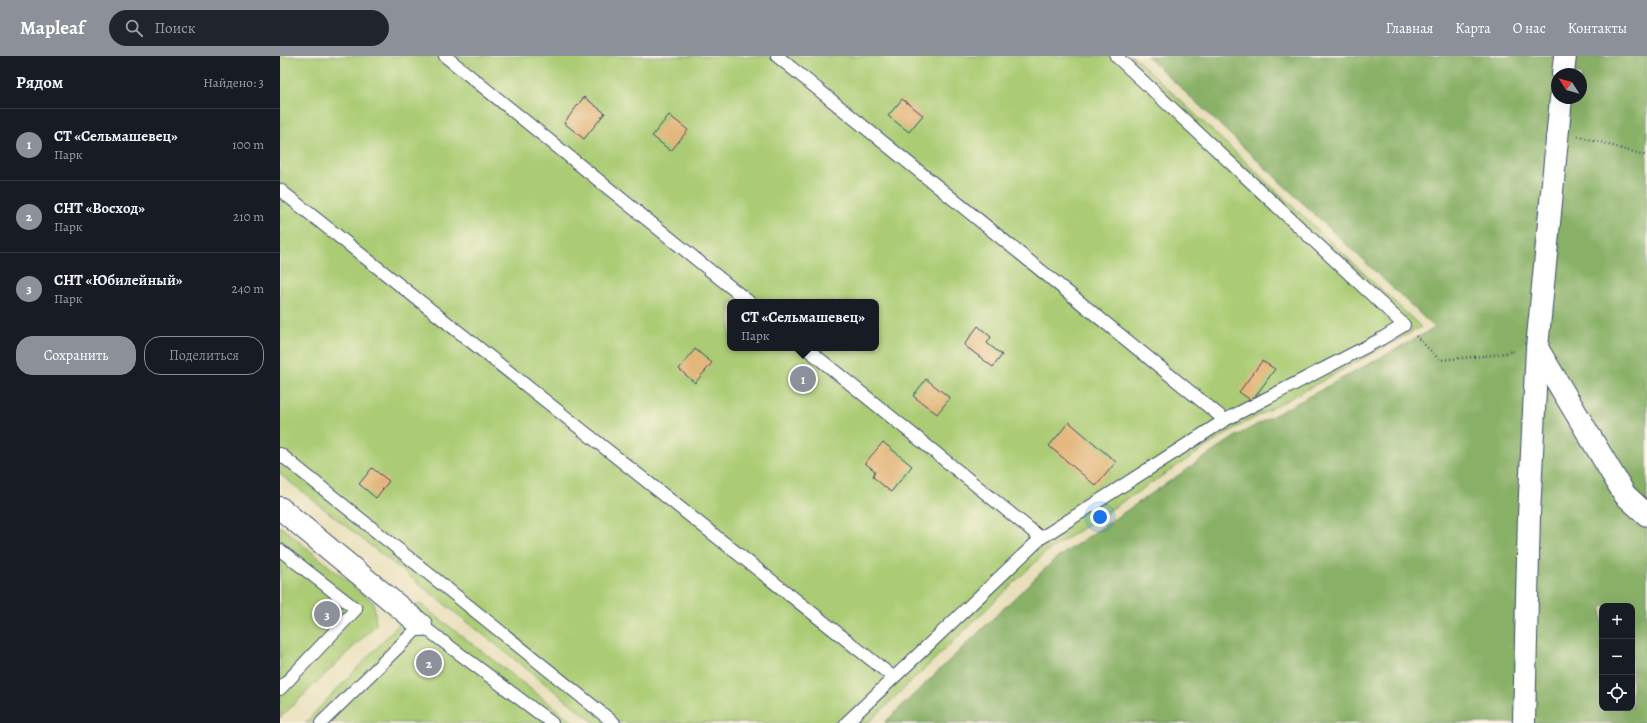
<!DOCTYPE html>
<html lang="ru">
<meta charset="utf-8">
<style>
body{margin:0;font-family:Alegreya,serif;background:#20242c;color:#f1f3f6}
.controls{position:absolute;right:12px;bottom:12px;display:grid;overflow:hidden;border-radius:8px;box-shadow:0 4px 16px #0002}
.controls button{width:36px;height:36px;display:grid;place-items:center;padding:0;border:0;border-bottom:1px solid #363941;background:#171b24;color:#f1f3f6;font:20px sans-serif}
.compass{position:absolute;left:1271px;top:12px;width:36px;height:36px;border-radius:50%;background:#171b24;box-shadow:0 4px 16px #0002;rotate:306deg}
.you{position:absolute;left:820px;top:461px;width:14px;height:14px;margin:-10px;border:3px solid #fff;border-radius:50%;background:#1a73e8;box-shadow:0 0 0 6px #1a73e833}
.badge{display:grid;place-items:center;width:26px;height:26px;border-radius:50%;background:#8c9099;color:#fff;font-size:13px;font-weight:700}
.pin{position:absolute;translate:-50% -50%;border:2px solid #fff;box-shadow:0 1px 4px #0006}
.popup{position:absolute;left:447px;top:243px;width:152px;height:52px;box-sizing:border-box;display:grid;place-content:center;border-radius:8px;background:#171b24;filter:drop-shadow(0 1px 3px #0005);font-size:13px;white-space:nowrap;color:#9ea1a6}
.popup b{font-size:15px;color:#f1f3f6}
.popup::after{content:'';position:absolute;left:50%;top:100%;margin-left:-8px;border:8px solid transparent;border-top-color:#171b24}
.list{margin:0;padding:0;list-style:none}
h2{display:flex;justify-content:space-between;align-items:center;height:52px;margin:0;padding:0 16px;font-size:17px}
h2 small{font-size:13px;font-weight:400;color:#9ea1a6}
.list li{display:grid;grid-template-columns:26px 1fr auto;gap:12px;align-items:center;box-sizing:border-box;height:72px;padding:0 16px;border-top:1px solid #363941}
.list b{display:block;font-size:15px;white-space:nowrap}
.list p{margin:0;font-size:13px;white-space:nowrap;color:#9ea1a6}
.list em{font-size:13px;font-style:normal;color:#9ea1a6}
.actions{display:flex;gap:8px;padding:12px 16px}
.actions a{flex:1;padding:9px 0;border:1px solid #8c9099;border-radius:16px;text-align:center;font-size:14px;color:#8c9099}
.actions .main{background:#8c9099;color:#fff}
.icon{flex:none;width:22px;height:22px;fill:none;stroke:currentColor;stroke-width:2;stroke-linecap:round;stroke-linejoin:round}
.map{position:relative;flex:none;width:1367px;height:667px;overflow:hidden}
header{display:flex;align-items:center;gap:24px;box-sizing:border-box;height:56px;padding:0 20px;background:#8c9099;color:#fff}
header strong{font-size:19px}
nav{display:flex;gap:22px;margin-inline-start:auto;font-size:14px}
.search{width:280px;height:36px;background:#20242c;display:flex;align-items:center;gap:10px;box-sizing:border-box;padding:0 14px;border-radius:22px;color:#9ea1a6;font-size:15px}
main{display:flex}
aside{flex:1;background:#171b24}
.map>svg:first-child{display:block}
</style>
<header>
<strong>Mapleaf</strong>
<div class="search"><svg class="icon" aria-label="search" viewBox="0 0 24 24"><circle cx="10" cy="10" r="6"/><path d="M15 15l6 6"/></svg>Поиск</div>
<nav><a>Главная</a><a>Карта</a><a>О нас</a><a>Контакты</a></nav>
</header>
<main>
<aside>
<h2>Рядом<small>Найдено: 3</small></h2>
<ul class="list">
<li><span class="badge">1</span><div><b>СТ «Сельмашевец»</b><p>Парк</p></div><em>100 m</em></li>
<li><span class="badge">2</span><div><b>СНТ «Восход»</b><p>Парк</p></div><em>210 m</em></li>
<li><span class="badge">3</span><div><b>СНТ «Юбилейный»</b><p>Парк</p></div><em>240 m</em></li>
</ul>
<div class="actions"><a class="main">Сохранить</a><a>Поделиться</a></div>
</aside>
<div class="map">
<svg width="1367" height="667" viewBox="0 0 1367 667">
<rect width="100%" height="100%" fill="#fcf5e5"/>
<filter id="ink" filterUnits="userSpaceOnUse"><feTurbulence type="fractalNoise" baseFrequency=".025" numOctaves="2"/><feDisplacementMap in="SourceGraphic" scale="8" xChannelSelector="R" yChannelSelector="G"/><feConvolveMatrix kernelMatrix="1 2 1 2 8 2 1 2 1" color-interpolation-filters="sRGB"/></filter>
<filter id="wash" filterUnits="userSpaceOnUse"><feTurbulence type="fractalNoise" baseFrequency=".012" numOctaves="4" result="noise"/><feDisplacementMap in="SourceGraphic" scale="16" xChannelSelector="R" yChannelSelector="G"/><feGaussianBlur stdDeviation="0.9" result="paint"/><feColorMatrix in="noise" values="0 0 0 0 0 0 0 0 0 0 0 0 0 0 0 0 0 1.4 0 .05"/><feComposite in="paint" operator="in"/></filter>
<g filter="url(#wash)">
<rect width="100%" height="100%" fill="#e9e0bb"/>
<path fill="#abcc74" stroke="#637e69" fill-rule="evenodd" d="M0 0H853L1141 271 952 374 766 496 588 667H315L0 418ZM450 246H596V292H450Z
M0 470 94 547 96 569 0 662Z
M139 547 295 667H25Z"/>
<path fill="#88b066" stroke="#527062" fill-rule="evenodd" d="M867 0H1367V667H604L774 504 956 380 1155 272ZM1277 18H1301V42H1277ZM1322 550H1352V652H1322Z"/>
<g id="blocks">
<path fill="#e3b77c" d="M304 41 325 57 304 83 284 67Z
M622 43 643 59 629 76 608 60Z
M389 59 408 74 391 95 372 80Z
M698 270 711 281 707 287 722 299 713 311 684 289Z
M415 293 432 307 415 327 399 313Z
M982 305 995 313 972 345 959 336Z
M646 323 670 342 657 358 633 340Z
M789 366 836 406 816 430 769 390Z
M603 386 632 410 611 436 593 421 595 415 585 407Z
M92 412 109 425 96 442 79 428Z"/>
</g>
</g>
<g filter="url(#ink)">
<use href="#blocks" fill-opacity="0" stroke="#3a4a6c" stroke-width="1"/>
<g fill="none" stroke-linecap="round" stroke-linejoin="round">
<defs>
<path id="service" d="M165 0 469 246
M497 0 945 364
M0 134 613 621
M526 292 761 482
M0 398 334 667
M0 494 76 553 0 633
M41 667 141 569 272 667
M566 667 761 482 945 364 1101 283 1124 269 836 0"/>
<path id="minor" d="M1283 18 1285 0
M1257 292 1345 439 1367 459
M0 452 141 569
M1244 667 1249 459 1257 292 1281 42"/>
</defs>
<use href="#service" stroke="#3a4a6c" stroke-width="14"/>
<use href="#minor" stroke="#3a4a6c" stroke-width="24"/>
<path stroke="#3a4a6c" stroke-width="2.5" stroke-dasharray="1 3" stroke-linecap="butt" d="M1298 80 1367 100
M1136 280 1160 304 1215 299 1234 295"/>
<use href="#service" stroke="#fff" stroke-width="12"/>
<use href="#minor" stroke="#fff" stroke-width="22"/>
</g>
</g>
</svg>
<div class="controls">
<button>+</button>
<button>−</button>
<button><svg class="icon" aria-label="locate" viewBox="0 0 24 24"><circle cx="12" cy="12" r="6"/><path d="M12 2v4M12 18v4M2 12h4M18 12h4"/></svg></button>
</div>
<svg class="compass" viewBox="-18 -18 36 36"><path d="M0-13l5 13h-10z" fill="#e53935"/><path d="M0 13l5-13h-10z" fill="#9ea1a6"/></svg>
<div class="you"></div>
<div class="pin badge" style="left:523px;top:323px">1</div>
<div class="popup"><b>СТ «Сельмашевец»</b>Парк</div>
<div class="pin badge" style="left:149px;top:607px">2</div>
<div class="pin badge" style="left:47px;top:558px">3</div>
</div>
</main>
